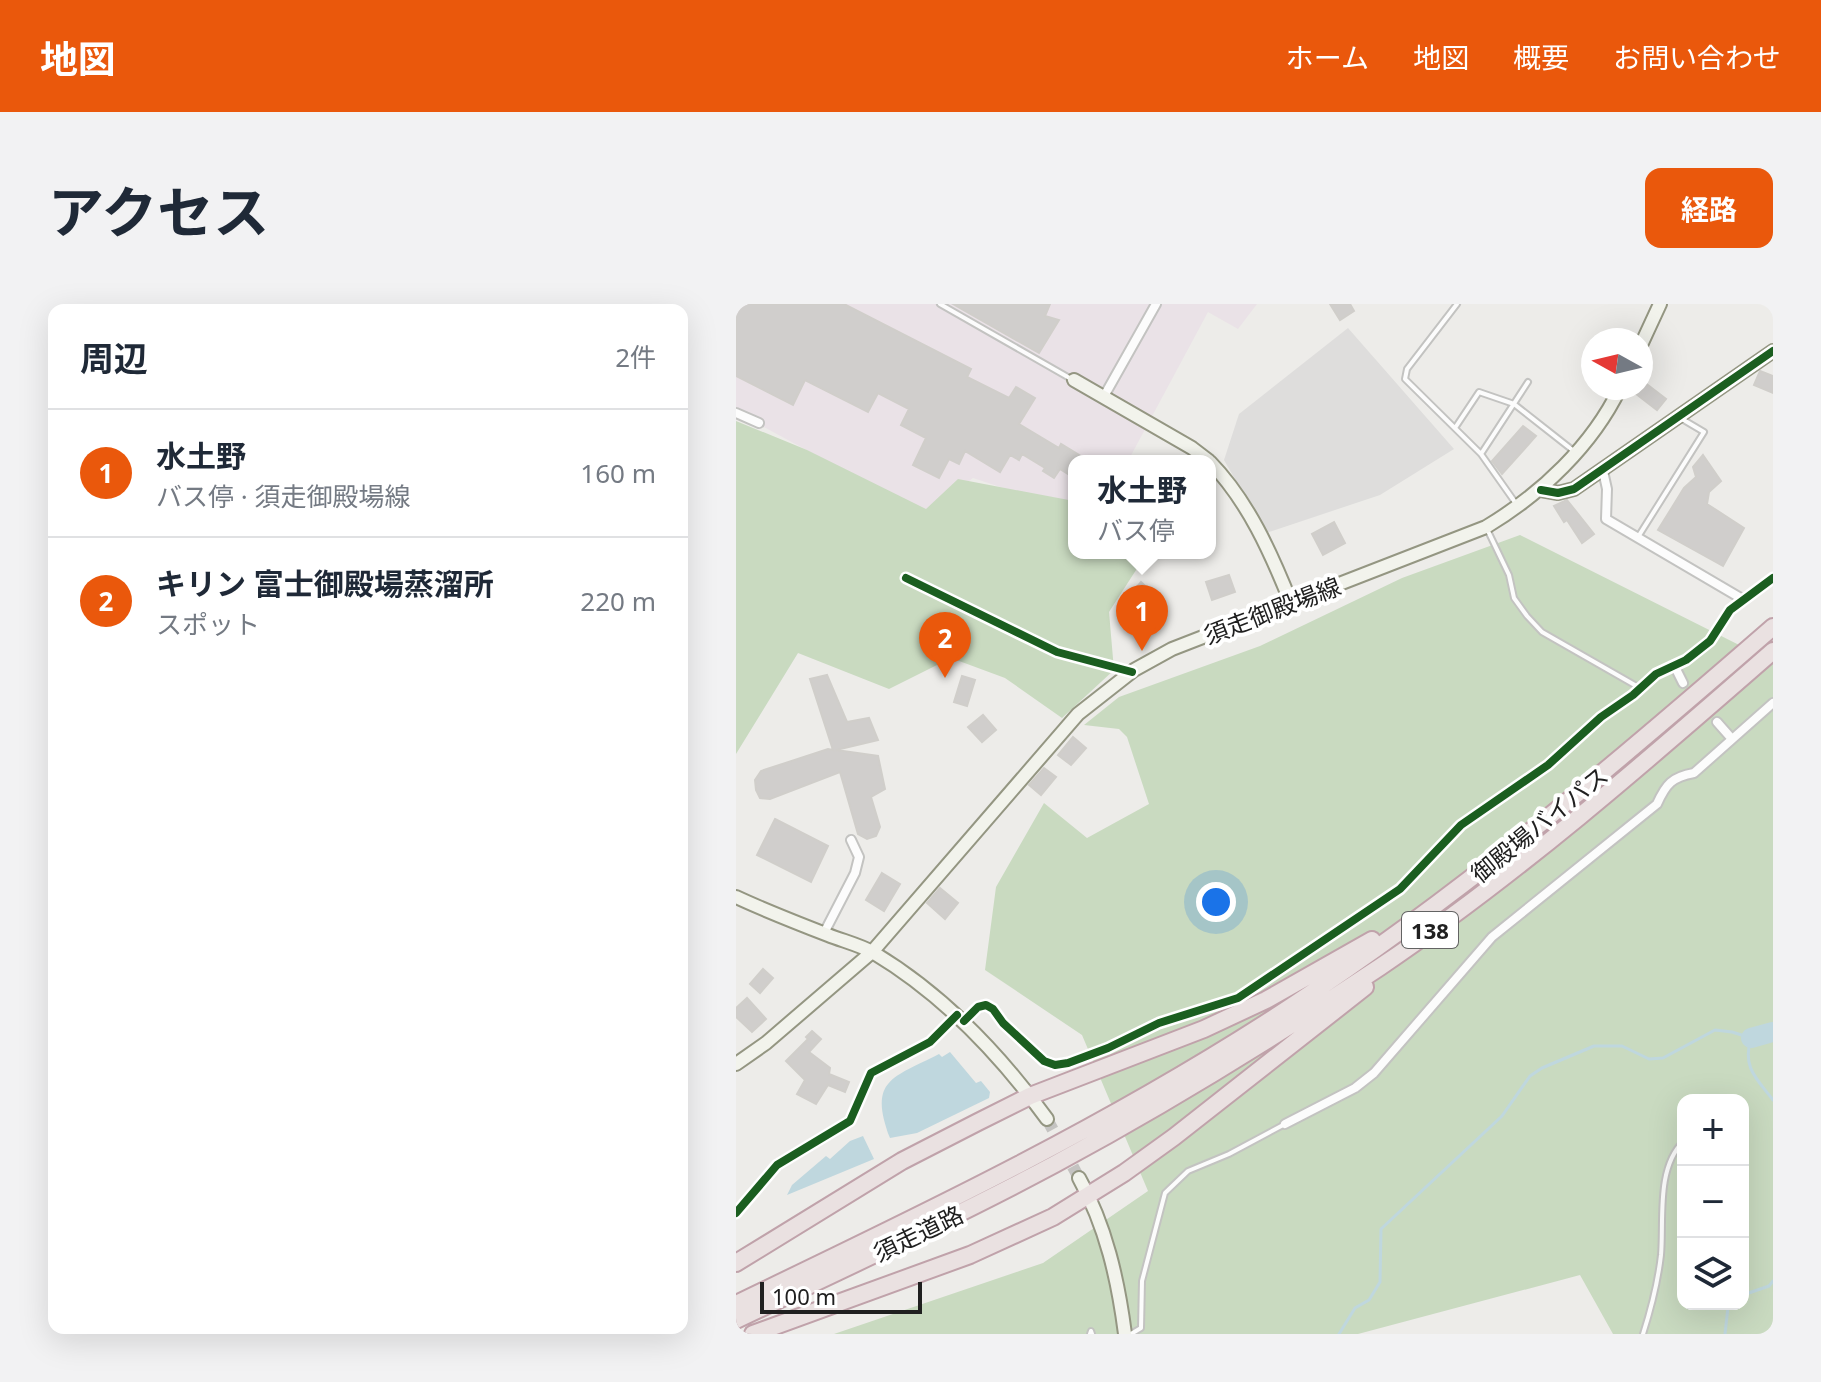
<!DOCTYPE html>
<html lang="ja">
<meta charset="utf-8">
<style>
body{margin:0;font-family:"Noto Sans","Noto Sans JP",sans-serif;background:#f2f2f3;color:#1f2937}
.controls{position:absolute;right:24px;bottom:24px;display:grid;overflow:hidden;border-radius:16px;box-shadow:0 8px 32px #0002}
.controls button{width:72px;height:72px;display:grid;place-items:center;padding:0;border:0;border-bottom:2px solid #e0e1e3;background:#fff;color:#1f2937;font:40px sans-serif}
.compass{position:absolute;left:845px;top:24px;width:72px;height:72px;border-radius:50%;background:#fff;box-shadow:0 8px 32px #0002;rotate:278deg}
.scale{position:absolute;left:24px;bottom:20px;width:162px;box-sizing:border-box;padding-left:8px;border:4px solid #202020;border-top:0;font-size:22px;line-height:28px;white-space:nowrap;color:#202020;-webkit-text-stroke:6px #fff;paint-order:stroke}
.you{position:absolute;left:480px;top:598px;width:28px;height:28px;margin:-20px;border:6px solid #fff;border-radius:50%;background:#1a73e8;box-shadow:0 0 0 12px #1a73e833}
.badge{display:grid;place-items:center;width:52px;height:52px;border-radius:50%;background:#ea580c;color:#fff;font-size:26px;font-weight:700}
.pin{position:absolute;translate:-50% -66px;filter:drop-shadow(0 2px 4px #0008)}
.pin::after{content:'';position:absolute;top:42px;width:28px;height:24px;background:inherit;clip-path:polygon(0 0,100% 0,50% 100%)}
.popup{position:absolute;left:332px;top:151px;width:148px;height:104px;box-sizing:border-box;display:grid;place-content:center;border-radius:16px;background:#fff;filter:drop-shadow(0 2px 6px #0005);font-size:26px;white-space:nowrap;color:#747a83}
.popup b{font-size:30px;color:#1f2937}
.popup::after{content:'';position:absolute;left:50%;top:100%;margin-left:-16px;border:16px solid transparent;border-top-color:#fff}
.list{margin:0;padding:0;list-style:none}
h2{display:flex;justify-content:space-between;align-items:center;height:104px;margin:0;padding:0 32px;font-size:34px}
h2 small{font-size:26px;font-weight:400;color:#747a83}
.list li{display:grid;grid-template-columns:52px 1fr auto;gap:24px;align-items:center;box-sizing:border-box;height:128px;padding:0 32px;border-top:2px solid #e0e1e3}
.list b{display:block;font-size:30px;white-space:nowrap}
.list p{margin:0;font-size:26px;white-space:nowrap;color:#747a83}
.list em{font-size:26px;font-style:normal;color:#747a83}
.icon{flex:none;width:44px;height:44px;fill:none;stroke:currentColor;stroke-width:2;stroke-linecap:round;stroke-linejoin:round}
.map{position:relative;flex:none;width:1037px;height:1030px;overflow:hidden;border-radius:16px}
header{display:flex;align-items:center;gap:48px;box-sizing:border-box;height:112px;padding:0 40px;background:#ea580c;color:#fff}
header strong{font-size:38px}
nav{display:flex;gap:44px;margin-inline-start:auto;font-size:28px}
.intro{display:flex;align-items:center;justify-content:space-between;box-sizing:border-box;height:192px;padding:0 48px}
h1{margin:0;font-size:56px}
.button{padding:20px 36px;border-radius:16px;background:#ea580c;color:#fff;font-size:28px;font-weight:700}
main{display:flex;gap:48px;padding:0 48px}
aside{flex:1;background:#fff;border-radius:16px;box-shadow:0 8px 32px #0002}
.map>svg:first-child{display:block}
</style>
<header>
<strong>地図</strong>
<nav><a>ホーム</a><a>地図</a><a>概要</a><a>お問い合わせ</a></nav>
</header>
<div class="intro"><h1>アクセス</h1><a class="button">経路</a></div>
<main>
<aside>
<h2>周辺<small>2件</small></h2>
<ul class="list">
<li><span class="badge">1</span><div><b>水土野</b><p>バス停 · 須走御殿場線</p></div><em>160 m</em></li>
<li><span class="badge">2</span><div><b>キリン 富士御殿場蒸溜所</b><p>スポット</p></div><em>220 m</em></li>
</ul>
</aside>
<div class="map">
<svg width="1037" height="1030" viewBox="0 0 1037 1030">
<rect width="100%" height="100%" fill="#edece9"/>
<path fill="#eae2e7" d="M0 0H521L502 25 472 8 392 157H338V207L237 174 189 210 0 108Z"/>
<path fill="#c9dac0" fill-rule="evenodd" d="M0 117 71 146 190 205 222 175 338 197V249H411L373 308 378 366 326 414 269 374 215 354 153 385 62 349 0 450Z
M784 231 1037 358V1030H877L844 971 622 1030H98L307 959 412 887 346 731 249 666 260 583 308 499 351 534 413 500 391 433 383 425 348 421 383 393 524 342 666 274ZM947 796H1007V1000H947Z"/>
<path fill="#dedddc" d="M612 24 718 145 644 191 530 229 488 156 503 110Z"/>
<path fill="#bfd7de" d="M214 748 240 779 245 777 254 788 253 794 181 829 154 834C132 775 157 774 203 750L206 753Z
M127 832 138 855 51 891 56 881 90 852 94 855 114 837Z"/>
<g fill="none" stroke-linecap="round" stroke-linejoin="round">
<path stroke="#bfd7de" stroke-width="3" d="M1007 991 1033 982 1037 977
M603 1030 619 1004 633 996 644 978 645 925 766 812 794 772 806 764 858 742H886L913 755 927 754 979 726 996 728 1015 734C1006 763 1020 774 1037 796
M989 1030 992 1003 995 1000"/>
<path stroke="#bfd7de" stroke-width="20" d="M1015 734 1037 728"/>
</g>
<path fill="#d0cecc" stroke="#d0ceca" stroke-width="2" d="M0 0H108L235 65 231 73 273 94 280 83 299 94 283 120 323 144 325 140 353 157H338V174L324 165 318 174 307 167 309 164 286 150 283 156 274 151 264 168 229 147 223 160 213 155 203 174 177 161 190 134 165 121 173 105 142 89 132 108 69 76 57 101 0 72Z
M217 0H314L309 12 323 16 303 49Z
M594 0H614L618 7 604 16Z
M1024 67 1037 72V89L1018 81Z
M908 78 930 95 921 106 899 89Z
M787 122 800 132 766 170 756 157Z
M967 151 985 177 973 188 971 200 1008 224 987 262 922 226 948 184 960 173 957 163Z
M831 196 858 230 846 239 831 216 828 218 818 202Z
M598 218 609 239 587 251 576 230Z
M493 271 499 288 476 296 470 278Z
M405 278 417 289 403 306 390 296Z
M91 371 111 418 133 414 142 436 100 446 142 452 149 485 135 493 144 523 140 532 131 535 122 530 104 468 34 495 24 494 20 486 19 476 25 467 92 445 97 446 74 375Z
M226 372 239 376 231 402 218 398Z
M247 411 260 426 246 438 232 423Z
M337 433 350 444 335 461 322 451Z
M308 464 320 473 305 491 293 481Z
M39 515 92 542 75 578 21 551Z
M146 569 164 580 148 607 130 596Z
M204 584 222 599 209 615 191 599Z
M27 665 37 674 24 689 14 680Z
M11 694 30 715 16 728 0 713V704Z
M76 727 85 735 73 748 94 764 93 770 113 778 109 788 92 781 80 800 61 790 69 776 50 757 72 735 70 733Z"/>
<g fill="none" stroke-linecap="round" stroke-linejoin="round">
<path stroke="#c4c3c1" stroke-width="12" stroke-dasharray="12 6" stroke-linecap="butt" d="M311 815 343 874"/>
<defs>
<path id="lane" d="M204 0 337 76
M721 0 671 65 669 75 745 150 781 201
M719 124 743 88 778 100 839 148
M745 150 792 78
M751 225 773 271 778 294 791 312 806 328 904 384
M902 233 968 128 946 115
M354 1030 355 1027 356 1030
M395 1030 405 1024 406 977 429 889 452 867 493 850 549 820
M907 1030C915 1005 922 977 925 951 928 917 920 864 947 838"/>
<path id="street" d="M367 94 420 0
M0 109 23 119
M867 167 871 185 870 215 1008 296
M170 274 321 348 396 368
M939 363 947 379
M981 418 996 435
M88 629 119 569 123 553 115 536
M228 717 242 703 250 701 257 705 267 719 308 757 319 761 332 759 372 744 423 719 502 694 664 585 725 521 812 461 865 413 897 391 920 370 950 356 974 337 994 306 1037 274
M549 820 619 784 638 769 756 633 921 500C930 480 936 473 958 469L1037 399
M0 909 41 861 114 817 135 769 194 738 221 711"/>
<path id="secondary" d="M905 41 924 0
M338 76 456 144 473 157
M474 158C512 197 535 249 555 299
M805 186 822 189 838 185 1037 47
M0 593C30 607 61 619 92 631 107 637 124 641 138 649 208 691 263 749 311 815
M0 760 30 739 136 648 342 410 398 366 436 345 750 223C805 190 856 142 884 84
M343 874C370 922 382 976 389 1030"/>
<path id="highway" d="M0 959 166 857 242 818 294 792 468 725 530 696 636 636
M0 1000C190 909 380 818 556 702 727 590 883 457 1037 323
M0 1016C107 965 214 916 319 860 430 800 539 733 644 663 783 569 911 457 1037 347
M17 1030 234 951 317 913 388 869 438 833 629 683"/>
</defs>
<use href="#lane" stroke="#c3c3c1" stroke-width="8"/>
<use href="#street" stroke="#c3c3c1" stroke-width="12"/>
<use href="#secondary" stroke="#949682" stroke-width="16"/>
<use href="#highway" stroke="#c0a2aa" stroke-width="20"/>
<use href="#lane" stroke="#fcfcfc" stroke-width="4"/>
<use href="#street" stroke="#fcfcfc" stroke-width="8"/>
<use href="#secondary" stroke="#f2f3ec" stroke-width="12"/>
<use href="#highway" stroke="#eae1e1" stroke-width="16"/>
<defs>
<path id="cycleway" d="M805 186 822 189 838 185 1037 47
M170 274 321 348 396 368
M228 717 242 703 250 701 257 705 267 719 308 757 319 761 332 759 372 744 423 719 502 694 664 585 725 521 812 461 865 413 897 391 920 370 950 356 974 337 994 306 1037 274
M0 909 41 861 114 817 135 769 194 738 221 711"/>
</defs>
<use href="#cycleway" stroke="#fff" stroke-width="13"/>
<use href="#cycleway" stroke="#1b5e20" stroke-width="8"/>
</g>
<g text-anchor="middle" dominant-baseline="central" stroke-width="8" stroke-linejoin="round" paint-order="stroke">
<rect fill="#fff" stroke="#636363" stroke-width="2" x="666" y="608" width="56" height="36" rx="6"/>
<g font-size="22" font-weight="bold" fill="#202020">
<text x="694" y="626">138</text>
</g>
<g font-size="24" fill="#202020" stroke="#fff">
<text transform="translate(536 306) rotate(-21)">須走御殿場線</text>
<text transform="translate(803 520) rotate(-39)">御殿場バイパス</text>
<text transform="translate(182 929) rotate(-26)">須走道路</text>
</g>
</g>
</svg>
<div class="controls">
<button>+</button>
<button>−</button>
<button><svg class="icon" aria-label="layers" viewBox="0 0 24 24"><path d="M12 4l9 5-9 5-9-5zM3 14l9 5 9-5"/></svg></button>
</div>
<svg class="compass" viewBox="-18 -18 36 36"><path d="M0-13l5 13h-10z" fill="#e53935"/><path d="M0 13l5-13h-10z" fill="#747a83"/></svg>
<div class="scale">100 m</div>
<div class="you"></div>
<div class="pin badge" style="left:406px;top:347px">1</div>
<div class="popup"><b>水土野</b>バス停</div>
<div class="pin badge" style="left:209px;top:374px">2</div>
</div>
</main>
